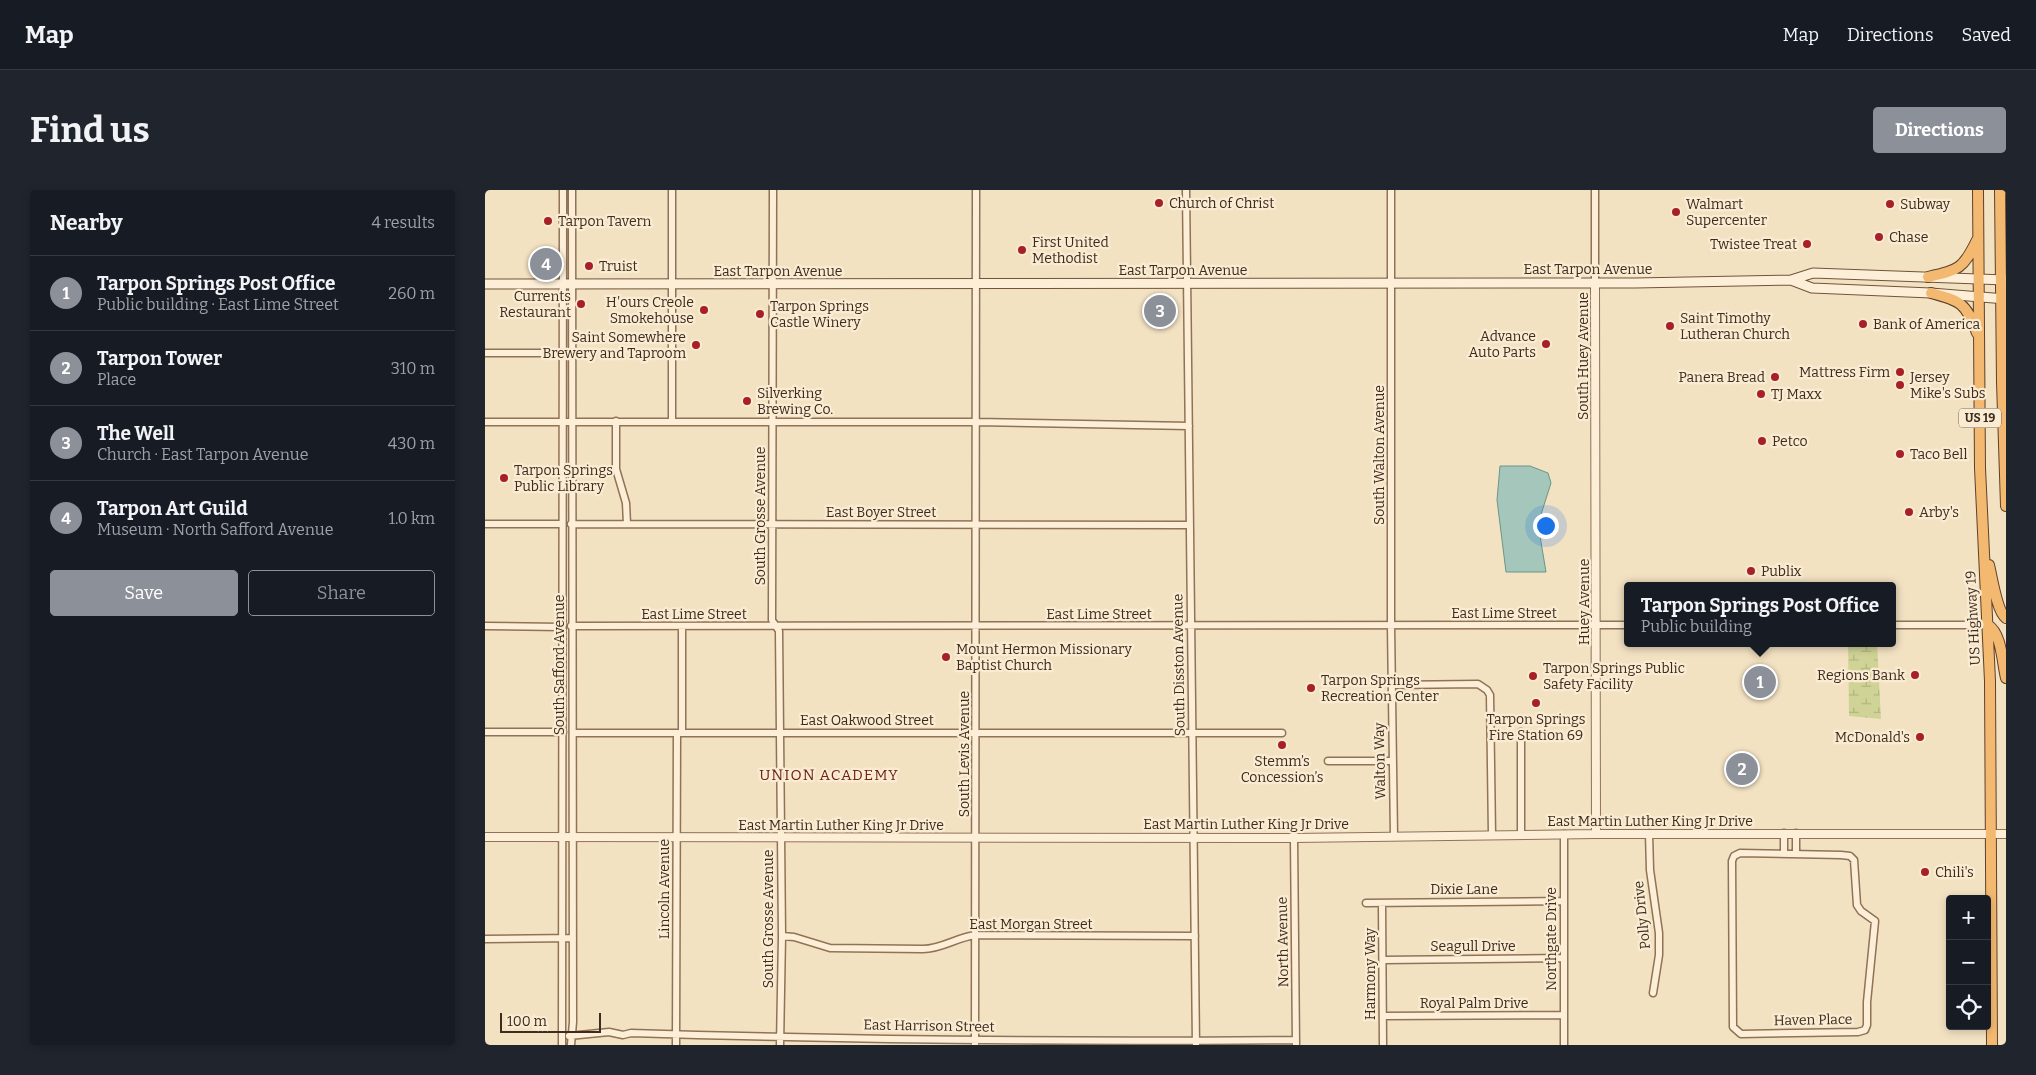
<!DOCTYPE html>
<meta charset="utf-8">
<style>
body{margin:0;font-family:Bitter,serif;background:#20242c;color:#f1f3f6}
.controls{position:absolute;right:15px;bottom:15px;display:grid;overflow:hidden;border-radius:5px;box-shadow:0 2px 8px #0003}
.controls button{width:45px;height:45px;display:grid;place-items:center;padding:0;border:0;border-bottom:1px solid #363941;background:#171b24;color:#f1f3f6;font:25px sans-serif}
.scale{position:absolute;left:15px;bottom:12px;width:101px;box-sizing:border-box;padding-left:5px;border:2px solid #3e2b1d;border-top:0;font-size:14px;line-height:18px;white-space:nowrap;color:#3e2b1d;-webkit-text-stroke:4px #faecd3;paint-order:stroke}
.you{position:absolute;left:1060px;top:335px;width:18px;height:18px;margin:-12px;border:4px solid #fff;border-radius:50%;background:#1a73e8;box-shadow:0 0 0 8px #1a73e833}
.badge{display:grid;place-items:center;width:32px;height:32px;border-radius:50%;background:#8c9099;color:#fff;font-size:16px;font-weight:700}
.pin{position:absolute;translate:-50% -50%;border:2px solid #fff;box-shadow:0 1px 5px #0006}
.popup{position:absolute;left:1139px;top:392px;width:272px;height:65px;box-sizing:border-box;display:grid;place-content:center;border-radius:5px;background:#171b24;filter:drop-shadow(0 1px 4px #0005);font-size:16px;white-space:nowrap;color:#9ea1a6}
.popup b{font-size:19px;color:#f1f3f6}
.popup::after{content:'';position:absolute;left:50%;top:100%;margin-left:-10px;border:10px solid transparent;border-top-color:#171b24}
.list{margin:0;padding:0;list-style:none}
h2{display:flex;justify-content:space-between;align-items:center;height:65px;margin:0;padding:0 20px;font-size:21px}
h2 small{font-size:16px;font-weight:400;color:#9ea1a6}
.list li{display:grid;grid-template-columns:32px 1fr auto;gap:15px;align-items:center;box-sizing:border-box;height:75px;padding:0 20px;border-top:1px solid #363941}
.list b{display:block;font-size:19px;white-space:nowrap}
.list p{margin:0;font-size:16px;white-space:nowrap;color:#9ea1a6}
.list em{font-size:16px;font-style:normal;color:#9ea1a6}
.actions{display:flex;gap:10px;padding:15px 20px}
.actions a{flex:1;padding:11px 0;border:1px solid #8c9099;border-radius:5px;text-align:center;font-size:18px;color:#8c9099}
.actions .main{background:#8c9099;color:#fff}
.icon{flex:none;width:28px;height:28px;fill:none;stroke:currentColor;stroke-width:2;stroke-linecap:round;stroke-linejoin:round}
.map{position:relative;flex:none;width:1521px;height:855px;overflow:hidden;border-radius:5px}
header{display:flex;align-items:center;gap:30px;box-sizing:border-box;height:70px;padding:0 25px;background:#171b24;border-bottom:1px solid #363941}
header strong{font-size:24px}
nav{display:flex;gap:28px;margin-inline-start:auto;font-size:18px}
.intro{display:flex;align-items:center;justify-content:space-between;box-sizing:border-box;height:120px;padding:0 30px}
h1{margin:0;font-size:35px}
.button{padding:12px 22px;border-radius:5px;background:#8c9099;color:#fff;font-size:18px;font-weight:700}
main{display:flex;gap:30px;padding:0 30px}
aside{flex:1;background:#171b24;border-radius:5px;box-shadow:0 2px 8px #0003}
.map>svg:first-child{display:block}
</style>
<header>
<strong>Map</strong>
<nav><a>Map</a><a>Directions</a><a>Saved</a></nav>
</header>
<div class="intro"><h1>Find us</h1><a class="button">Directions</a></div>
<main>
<aside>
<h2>Nearby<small>4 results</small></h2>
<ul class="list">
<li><span class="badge">1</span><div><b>Tarpon Springs Post Office</b><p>Public building · East Lime Street</p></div><em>260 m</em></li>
<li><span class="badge">2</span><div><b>Tarpon Tower</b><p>Place</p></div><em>310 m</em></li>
<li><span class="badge">3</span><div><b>The Well</b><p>Church · East Tarpon Avenue</p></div><em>430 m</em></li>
<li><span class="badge">4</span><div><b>Tarpon Art Guild</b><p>Museum · North Safford Avenue</p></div><em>1.0 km</em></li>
</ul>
<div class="actions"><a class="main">Save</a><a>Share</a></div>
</aside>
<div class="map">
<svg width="1521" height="855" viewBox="0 0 1521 855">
<defs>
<pattern id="wetland-marsh" width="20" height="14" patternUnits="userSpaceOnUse" patternTransform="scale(1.25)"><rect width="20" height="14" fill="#cfd395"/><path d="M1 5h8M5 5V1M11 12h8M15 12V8" fill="none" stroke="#b3b580"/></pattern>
</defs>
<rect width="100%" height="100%" fill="#f3e2c2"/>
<path fill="url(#wetland-marsh)" d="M1392 453 1396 529 1364 526 1363 454Z"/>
<path fill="#a5c6ba" stroke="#6a9588" d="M1015 276H1045L1063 283 1066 293 1053 334 1061 382H1021L1012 310Z"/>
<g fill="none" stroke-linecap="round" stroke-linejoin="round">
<defs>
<path id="minor" d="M288 0 287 430 294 441 297 746 295 855
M701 0 711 855
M906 0V436L909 646
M1110 0V93
M0 163H79
M131 231V279L141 313 142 334
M187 231V0
M0 232H492L704 236
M0 334H76
M86 334 705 335
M1408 435H1503
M0 436 76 437
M86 436 1142 435
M197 436V543
M907 495 993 494 1002 500 1005 505 1007 645
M0 542H78
M1036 542V645
M88 543H797
M843 571H908
M1164 643 1165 680 1174 743V765L1168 803
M1079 644V855
M809 648 811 855
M1255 663 1356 665 1365 666 1369 670 1372 715 1376 721 1390 731 1382 812V835L1380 840 1373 842 1256 844 1248 837 1247 671 1249 666Z
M1299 664V643
M1311 664V643
M881 713 1079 711
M897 713 898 855
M297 746 309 747 345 758 438 759C457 759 472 747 491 745L710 746
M0 749 88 748
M898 770 1079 768
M898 826 1079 825
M84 846 124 842 138 845 146 843C368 850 590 852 811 850
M77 855 78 0
M86 855 88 832 87 0
M191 855 192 543
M490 855 491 0"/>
<path id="tertiary" d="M1110 93 1111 644
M0 647 809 648 1111 644H1521"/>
<path id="secondary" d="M1306 90 1327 98 1446 103 1521 109
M0 94 1150 93 1306 90 1328 83 1521 90"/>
<path id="trunk" d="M1493 0 1495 278 1505 491 1507 855
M1515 0 1517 192 1521 316
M1443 87C1474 80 1478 79 1492 50
M1446 103C1476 111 1481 113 1492 143
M1504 375C1507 387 1512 422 1521 428
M1503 435C1517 444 1517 472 1521 488"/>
</defs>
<use href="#minor" stroke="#907257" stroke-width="9"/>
<use href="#tertiary" stroke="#907257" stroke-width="10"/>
<use href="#secondary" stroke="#72533a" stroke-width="11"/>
<use href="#trunk" stroke="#5e402b" stroke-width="12"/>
<use href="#minor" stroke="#fdefd7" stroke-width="6"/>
<use href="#tertiary" stroke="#fdefd7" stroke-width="8"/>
<use href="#secondary" stroke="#fdefd7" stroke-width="9"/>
<use href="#trunk" stroke="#f4b970" stroke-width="10"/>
</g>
<g fill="#a71f27" stroke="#faecd3" stroke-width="2">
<circle cx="674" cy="13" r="5"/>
<circle cx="1405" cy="14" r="5"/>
<circle cx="1191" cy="22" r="5"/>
<circle cx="63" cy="31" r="5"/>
<circle cx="1394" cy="47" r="5"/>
<circle cx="1322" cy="54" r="5"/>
<circle cx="537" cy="60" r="5"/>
<circle cx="104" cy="76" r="5"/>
<circle cx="96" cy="114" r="5"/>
<circle cx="219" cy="120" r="5"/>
<circle cx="275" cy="124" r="5"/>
<circle cx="1378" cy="134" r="5"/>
<circle cx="1185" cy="136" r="5"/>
<circle cx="1061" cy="154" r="5"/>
<circle cx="211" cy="155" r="5"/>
<circle cx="1415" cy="182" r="5"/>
<circle cx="1290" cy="187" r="5"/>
<circle cx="1415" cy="195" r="5"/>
<circle cx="1276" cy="204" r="5"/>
<circle cx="262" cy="211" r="5"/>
<circle cx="1277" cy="251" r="5"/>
<circle cx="1415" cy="264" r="5"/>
<circle cx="19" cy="288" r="5"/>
<circle cx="1424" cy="322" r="5"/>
<circle cx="1266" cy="381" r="5"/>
<circle cx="461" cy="467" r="5"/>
<circle cx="1430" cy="485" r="5"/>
<circle cx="1048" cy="486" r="5"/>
<circle cx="826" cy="498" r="5"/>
<circle cx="1051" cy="513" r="5"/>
<circle cx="1435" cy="547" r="5"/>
<circle cx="797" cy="555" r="5"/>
<circle cx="1440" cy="682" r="5"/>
</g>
<g text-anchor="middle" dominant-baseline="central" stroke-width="4.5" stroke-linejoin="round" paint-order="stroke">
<rect fill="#faecd3" stroke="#766554" stroke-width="1" x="1474" y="218.5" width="42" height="19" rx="4"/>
<g font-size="12" font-weight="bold" fill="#3e2b1d">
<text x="1495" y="228">US 19</text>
</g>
<g font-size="14" fill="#3e2b1d" stroke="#faecd3" text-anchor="start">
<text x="684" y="13">Church of Christ</text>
<text x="1201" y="14">Walmart<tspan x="1201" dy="16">Supercenter</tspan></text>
<text x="1415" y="14">Subway</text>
<text x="73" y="31">Tarpon Tavern</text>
<text x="1404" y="47">Chase</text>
<text x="547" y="52">First United<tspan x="547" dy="16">Methodist</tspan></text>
<text x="1312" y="54" text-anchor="end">Twistee Treat</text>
<text x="114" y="76">Truist</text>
<text x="86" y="106" text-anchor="end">Currents<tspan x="86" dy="16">Restaurant</tspan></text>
<text x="209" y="112" text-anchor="end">H'ours Creole<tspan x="209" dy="16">Smokehouse</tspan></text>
<text x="285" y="116">Tarpon Springs<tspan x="285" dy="16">Castle Winery</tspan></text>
<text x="1195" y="128">Saint Timothy<tspan x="1195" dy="16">Lutheran Church</tspan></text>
<text x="1388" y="134">Bank of America</text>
<text x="1051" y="146" text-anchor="end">Advance<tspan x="1051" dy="16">Auto Parts</tspan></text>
<text x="201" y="147" text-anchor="end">Saint Somewhere<tspan x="201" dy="16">Brewery and Taproom</tspan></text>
<text x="1405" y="182" text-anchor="end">Mattress Firm</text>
<text x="1280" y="187" text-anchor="end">Panera Bread</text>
<text x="1425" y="187">Jersey<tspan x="1425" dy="16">Mike's Subs</tspan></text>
<text x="272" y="203">Silverking<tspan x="272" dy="16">Brewing Co.</tspan></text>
<text x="1286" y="204">TJ Maxx</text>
<text x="1287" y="251">Petco</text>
<text x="1425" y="264">Taco Bell</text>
<text x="29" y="280">Tarpon Springs<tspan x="29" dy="16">Public Library</tspan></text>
<text x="1434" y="322">Arby's</text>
<text x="1276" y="381">Publix</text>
<text x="471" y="459">Mount Hermon Missionary<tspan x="471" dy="16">Baptist Church</tspan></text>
<text x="1058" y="478">Tarpon Springs Public<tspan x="1058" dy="16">Safety Facility</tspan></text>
<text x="1420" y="485" text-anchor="end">Regions Bank</text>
<text x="836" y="490">Tarpon Springs<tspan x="836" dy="16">Recreation Center</tspan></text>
<text x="1051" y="529" text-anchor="middle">Tarpon Springs<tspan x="1051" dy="16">Fire Station 69</tspan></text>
<text x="1425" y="547" text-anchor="end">McDonald's</text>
<text x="797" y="571" text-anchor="middle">Stemm’s<tspan x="797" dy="16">Concession’s</tspan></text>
<text x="1450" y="682">Chili's</text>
</g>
<g font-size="14" fill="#3e2b1d" stroke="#faecd3">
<text x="1103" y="79">East Tarpon Avenue</text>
<text x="698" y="80">East Tarpon Avenue</text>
<text x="293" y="81">East Tarpon Avenue</text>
<text transform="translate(1098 166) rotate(-90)">South Huey Avenue</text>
<text transform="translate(894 265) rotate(-90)">South Walton Avenue</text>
<text x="396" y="322">East Boyer Street</text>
<text transform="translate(275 326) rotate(-90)">South Grosse Avenue</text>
<text transform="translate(1099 412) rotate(-90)">Huey Avenue</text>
<text x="1019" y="423">East Lime Street</text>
<text x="209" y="424">East Lime Street</text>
<text x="614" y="424">East Lime Street</text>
<text transform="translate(1488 428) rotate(-93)">US Highway 19</text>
<text transform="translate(74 475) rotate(-90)">South Safford Avenue</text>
<text transform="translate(694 475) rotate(-91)">South Disston Avenue</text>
<text x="382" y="530">East Oakwood Street</text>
<text transform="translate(479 564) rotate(-90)">South Levis Avenue</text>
<text transform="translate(895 571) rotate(-91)">Walton Way</text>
<text x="1165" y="631">East Martin Luther King Jr Drive</text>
<text x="761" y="634">East Martin Luther King Jr Drive</text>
<text x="356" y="635">East Martin Luther King Jr Drive</text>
<text transform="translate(179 699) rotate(-90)">Lincoln Avenue</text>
<text x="979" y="699">Dixie Lane</text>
<text transform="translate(1157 725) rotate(-96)">Polly Drive</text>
<text transform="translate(283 729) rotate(-90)">South Grosse Avenue</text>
<text x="546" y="734">East Morgan Street</text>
<text transform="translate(1066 749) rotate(-90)">Northgate Drive</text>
<text transform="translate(798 752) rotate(-91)">North Avenue</text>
<text x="988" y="756">Seagull Drive</text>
<text transform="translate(885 784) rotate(-90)">Harmony Way</text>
<text x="989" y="813">Royal Palm Drive</text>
<text transform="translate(1328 830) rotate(-1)">Haven Place</text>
<text transform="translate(444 836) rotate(1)">East Harrison Street</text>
</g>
<g font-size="15" letter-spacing="1" fill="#702416" stroke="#faecd3">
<text x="344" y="585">UNION ACADEMY</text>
</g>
</g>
</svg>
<div class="controls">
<button>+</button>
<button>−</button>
<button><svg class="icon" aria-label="locate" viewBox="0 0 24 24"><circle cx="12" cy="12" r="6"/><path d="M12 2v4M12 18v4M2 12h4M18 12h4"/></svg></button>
</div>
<div class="scale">100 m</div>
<div class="you"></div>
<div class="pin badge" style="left:1275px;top:492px">1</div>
<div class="popup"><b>Tarpon Springs Post Office</b>Public building</div>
<div class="pin badge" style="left:1257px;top:579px">2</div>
<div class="pin badge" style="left:675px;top:121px">3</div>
<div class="pin badge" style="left:61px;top:74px">4</div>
</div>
</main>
